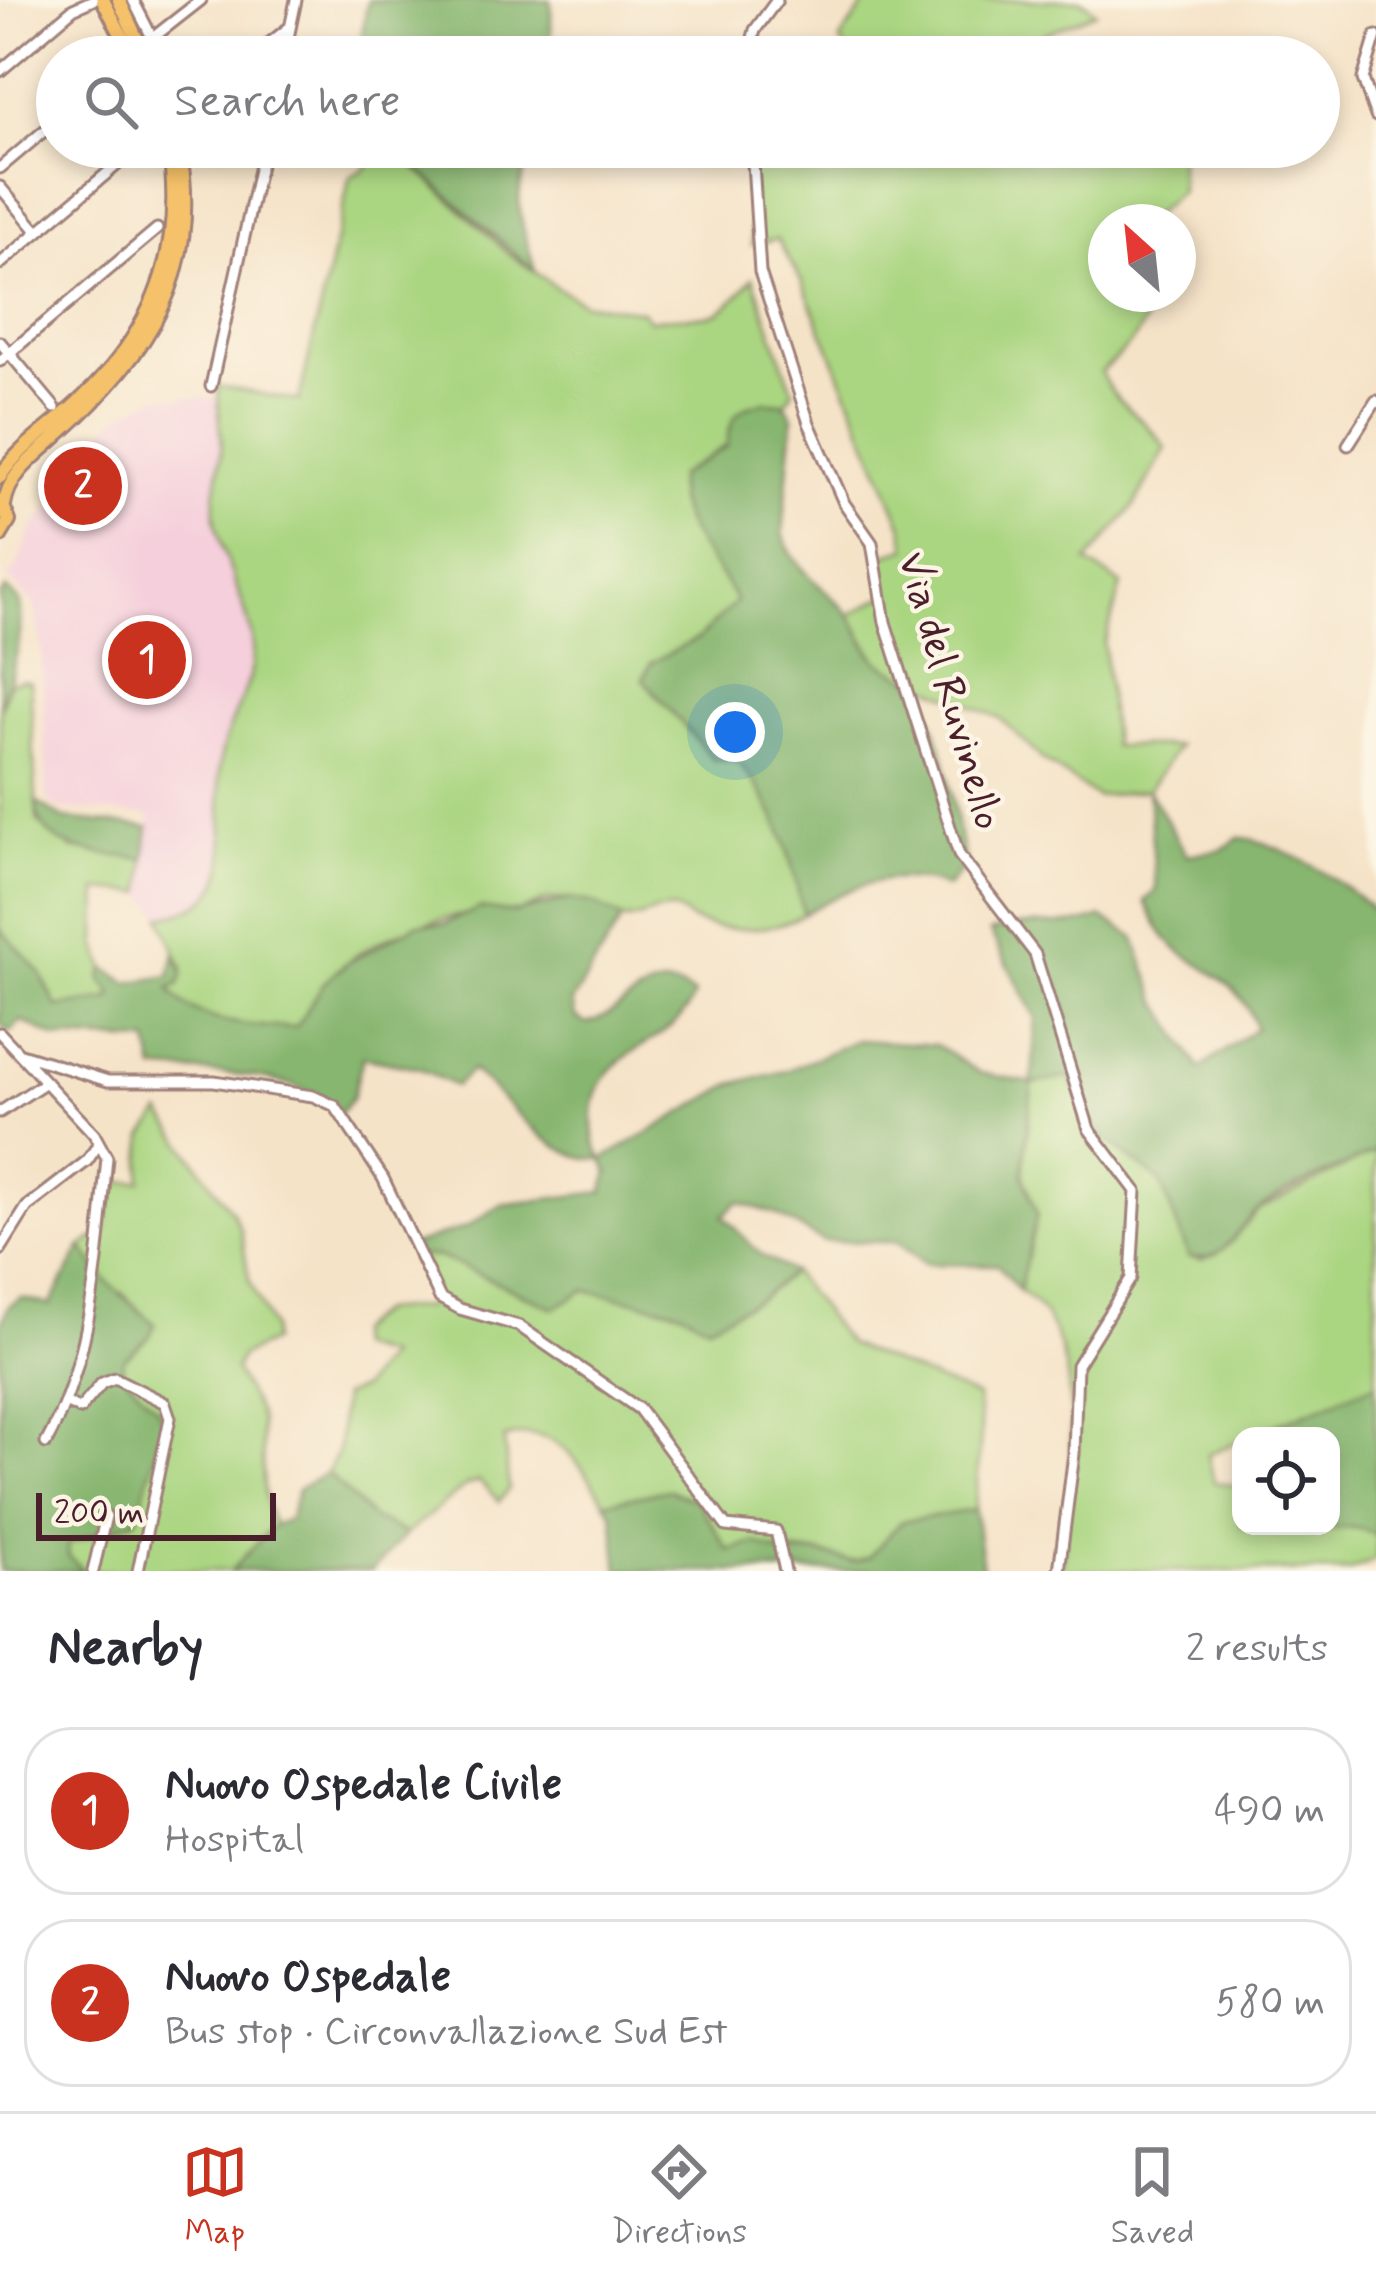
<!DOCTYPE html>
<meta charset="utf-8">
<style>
body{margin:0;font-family:Mynerve,sans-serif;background:#f7f7f7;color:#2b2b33}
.controls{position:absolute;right:36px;bottom:36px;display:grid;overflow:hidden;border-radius:24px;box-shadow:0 6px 18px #0003}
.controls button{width:108px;height:108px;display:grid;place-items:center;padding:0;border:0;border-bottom:3px solid #e1e1e2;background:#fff;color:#2b2b33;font:60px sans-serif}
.compass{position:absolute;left:1088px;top:204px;width:108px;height:108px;border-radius:50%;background:#fff;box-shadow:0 6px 18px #0003;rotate:333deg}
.scale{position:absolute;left:36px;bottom:30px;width:240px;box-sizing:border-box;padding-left:12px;border:6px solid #4a1f2b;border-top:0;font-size:33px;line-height:42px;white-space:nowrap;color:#4a1f2b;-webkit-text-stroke:9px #fcf5e5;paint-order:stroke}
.you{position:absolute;left:735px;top:732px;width:42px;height:42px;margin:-30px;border:9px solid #fff;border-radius:50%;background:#1a73e8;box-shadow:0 0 0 18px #1a73e833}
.badge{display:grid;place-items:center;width:78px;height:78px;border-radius:50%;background:#c8321e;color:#fff;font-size:39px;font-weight:700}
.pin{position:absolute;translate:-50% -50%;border:6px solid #fff;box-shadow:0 3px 12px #0006}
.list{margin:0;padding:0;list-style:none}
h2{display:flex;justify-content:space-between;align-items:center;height:156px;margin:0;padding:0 48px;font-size:51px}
h2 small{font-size:39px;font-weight:400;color:#7c7c81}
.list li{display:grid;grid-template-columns:78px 1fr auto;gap:36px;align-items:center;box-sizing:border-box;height:168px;margin:0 24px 24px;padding:0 24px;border:3px solid #e1e1e2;border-radius:48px}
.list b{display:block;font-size:45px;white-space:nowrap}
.list p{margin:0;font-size:39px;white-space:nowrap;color:#7c7c81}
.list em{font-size:39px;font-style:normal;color:#7c7c81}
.icon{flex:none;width:66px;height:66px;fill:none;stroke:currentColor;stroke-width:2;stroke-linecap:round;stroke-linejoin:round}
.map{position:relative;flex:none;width:1376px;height:1571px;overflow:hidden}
.search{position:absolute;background:#fff;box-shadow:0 6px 18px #0003;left:36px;right:36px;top:36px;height:132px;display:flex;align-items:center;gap:30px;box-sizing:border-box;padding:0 42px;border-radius:66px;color:#7c7c81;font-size:45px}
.sheet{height:540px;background:#fff}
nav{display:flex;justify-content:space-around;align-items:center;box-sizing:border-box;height:168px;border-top:3px solid #e1e1e2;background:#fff;font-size:33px;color:#7c7c81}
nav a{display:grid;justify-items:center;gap:6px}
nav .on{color:#c8321e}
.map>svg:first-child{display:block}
</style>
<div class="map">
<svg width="1376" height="1571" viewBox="0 0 1376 1571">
<rect width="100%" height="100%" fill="#fcf5e5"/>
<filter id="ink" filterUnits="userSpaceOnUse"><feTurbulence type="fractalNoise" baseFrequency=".00833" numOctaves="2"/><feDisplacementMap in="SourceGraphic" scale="24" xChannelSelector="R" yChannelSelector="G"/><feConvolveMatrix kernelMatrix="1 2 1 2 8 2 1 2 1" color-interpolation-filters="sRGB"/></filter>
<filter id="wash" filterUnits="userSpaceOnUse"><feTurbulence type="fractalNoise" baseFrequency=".004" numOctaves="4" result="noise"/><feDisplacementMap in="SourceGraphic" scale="48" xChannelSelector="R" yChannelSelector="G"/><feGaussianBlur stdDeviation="2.7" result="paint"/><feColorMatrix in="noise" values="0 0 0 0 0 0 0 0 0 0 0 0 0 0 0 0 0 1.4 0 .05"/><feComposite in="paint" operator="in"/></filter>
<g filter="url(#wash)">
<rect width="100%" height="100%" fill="#f5e3c8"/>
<path fill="#f5cfdb" d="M157 396 218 398 221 431 214 517 253 639 245 695 222 748 219 771 226 830 217 887 195 910 161 917 143 893 150 815 56 808 47 798 42 650 34 604 6 576 14 573 36 521 61 500 94 438 118 416Z"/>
<path fill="#aad581" stroke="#7a7a56" stroke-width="3" d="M868 0H1082L1096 12 1015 46 1006 57H851L840 40Z
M368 147H393L508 253 556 287 584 303 643 311 649 320C711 309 708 334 753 278L793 391 785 403C748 400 731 407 727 445L678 476C669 524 718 563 737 602L699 638 651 663 643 679 713 758 738 762C778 806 792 857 803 914 776 932 721 933 691 920 689 919 678 910 675 910 643 907 629 938 595 904 581 903 562 897 549 900 536 902 527 913 514 912 451 910 373 932 327 980 315 994 309 1013 297 1027 258 1028 193 1024 169 989L179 985 183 968 161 917C263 900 207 818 222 752 230 713 260 680 252 638 245 599 224 563 216 523 210 494 225 461 221 432 219 417 218 402 218 386L299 401 350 177 365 169 372 158Z
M749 147H1185L1179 160 1180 191 1145 222H1106V294H1149C1150 332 1127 347 1101 372 1112 403 1148 419 1166 448L1134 506 1087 562 1122 585 1104 644 1113 746H1178L1148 790 1097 797 1043 760 1000 718 890 670 876 659 849 615 886 595 879 556 907 548 903 527 802 282 777 239 752 245Z
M22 680 30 682 37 821 71 848 145 859 143 893 98 890 97 943 113 994 104 1002 57 1007 40 972 0 929V710L9 683Z
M1070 1077 1117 1148 1160 1181 1190 1257 1203 1260 1230 1243 1257 1211 1376 1151V1384L1208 1454 1214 1482 1241 1487V1526L1366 1528 1376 1536V1559L1349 1571H1062C1066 1493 1096 1338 1019 1291L1037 1214 1023 1174 1032 1083Z
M161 1113 232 1212 241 1231 249 1280 272 1328 271 1342 241 1356 235 1369C240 1386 258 1405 260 1419 265 1455 258 1491 274 1525L231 1571H84L68 1555 69 1542 112 1527 140 1506 164 1424 158 1409 122 1373 123 1360 149 1337 154 1324 122 1293 104 1284 82 1247 106 1230 109 1183 141 1181 144 1137Z
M437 1256 554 1308 585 1290 679 1310 708 1324 762 1297 792 1272 848 1344 977 1397 981 1432 975 1510 900 1522 869 1557 854 1562 818 1553 728 1550 706 1517 669 1490 605 1502C582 1465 553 1420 504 1439L509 1489 499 1501 479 1481 465 1486 406 1534 372 1518 327 1473 338 1451 342 1396 361 1389 387 1356 355 1347 354 1332 380 1311 427 1307 431 1298 417 1257Z"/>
<path fill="#87b66f" stroke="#686a4d" stroke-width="3" d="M368 0H551V57H358Z
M393 147H535C507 199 522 218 535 272Z
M766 402 785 403 793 417 783 533C792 568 824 587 847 612 860 626 863 646 876 659 887 670 908 674 915 685 947 735 952 809 966 865L947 887C890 867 853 886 803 914 792 857 778 806 738 762L713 759 643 679 651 663 699 638 736 602C718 562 670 524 678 476L727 446C730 417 737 406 766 402Z
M6 589 20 602C25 642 10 673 0 710V596Z
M1148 790 1187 855 1221 850 1239 838C1270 836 1357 889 1376 915V1151C1342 1168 1283 1188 1255 1212 1232 1233 1226 1264 1189 1257L1160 1181 1091 1127 1070 1077 1032 1084 1023 1174 1037 1214 1019 1291 998 1265 925 1264 896 1242 823 1241 773 1213 738 1202 723 1216 761 1255 792 1272 762 1297 708 1325 679 1310 585 1290 555 1308 438 1256 417 1257 413 1245 467 1227 501 1205 603 1192 609 1173 603 1159C550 1162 510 1102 472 1070L455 1086 419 1068 363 1057 352 1099 339 1114C305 1071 207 1072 155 1070L149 1042 57 1038 21 1021 9 1033 0 1023V929L40 972 57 1007 110 999 113 994 101 979 105 968 128 983 170 976 175 952 183 973 179 985 169 988C191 1024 258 1028 296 1027L324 983 346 964 417 924H444L480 908 515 913 570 899 595 904 622 919 572 1002 575 1017 586 1024C626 1015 650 964 694 995 674 1052 589 1044 593 1124 594 1139 594 1147 603 1159L732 1084 786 1071 857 1040 936 1045 980 1073 1032 1083 1036 1017 990 932C1029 918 1072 931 1101 917L1134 937 1158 1001 1200 1069 1256 1028C1242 982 1212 976 1177 949 1163 938 1153 918 1145 901L1156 890Z
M36 802 64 819 149 827 145 859C104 853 38 855 36 802Z
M82 1247C103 1283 124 1297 155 1324L149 1337 123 1360 122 1373 158 1409 164 1424 136 1520 69 1543 68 1555 84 1571H0V1328L8 1307 21 1298 50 1305Z
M1376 1384V1536C1354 1520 1334 1533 1311 1526H1331V1436H1248Z
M327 1473 372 1518 406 1534 372 1571H231L274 1525 289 1519 298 1489Z
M669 1490 697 1501 728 1550 755 1543 783 1554 818 1553 854 1562 869 1557 901 1522 975 1510 983 1571H619L613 1514 605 1502Z"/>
</g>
<g filter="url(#ink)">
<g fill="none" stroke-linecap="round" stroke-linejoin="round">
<defs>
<path id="minor" d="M133 0 162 57
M1376 36 1363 79 1376 116
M141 47 201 0
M252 57 290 27
M284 57 296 0
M748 57 755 30 777 0
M0 71 73 9 93 0
M752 147 760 272 809 423 844 503 872 543 885 622 959 855 1035 954 1089 1129 1136 1191 1131 1278 1077 1365 1074 1454 1059 1571
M0 168 57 120
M0 187 38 232
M0 264 138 147
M0 342 55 408
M0 361 157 229
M211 386 264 147
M1348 445 1376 401
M0 1033 94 1134 107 1158C97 1257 94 1354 46 1443
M21 1054 108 1081H214L313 1096 335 1106 383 1178 440 1298 460 1309 519 1326 639 1409 726 1526 776 1531 785 1571
M0 1112 46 1082
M0 1250 27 1207 87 1161 98 1145
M67 1403 80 1409 102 1383 115 1378 165 1403 170 1418 138 1571
M93 1571 106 1516"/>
<path id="major" d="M103 0 133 57
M119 0 145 57
M0 477C16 450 50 428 74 406 152 337 186 250 169 147
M4 505C9 472 37 455 60 433 150 352 202 273 179 147
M0 536 9 521 1 501"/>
</defs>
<use href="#minor" stroke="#a0817a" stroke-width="15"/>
<use href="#major" stroke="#a0817a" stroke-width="18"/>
<use href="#minor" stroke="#fff" stroke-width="9"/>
<use href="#major" stroke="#f5c16b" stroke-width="12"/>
</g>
</g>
<g text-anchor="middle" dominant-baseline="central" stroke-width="9" stroke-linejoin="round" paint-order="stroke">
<g font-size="42" fill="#4a1f2b" stroke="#fcf5e5">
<text transform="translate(949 691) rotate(74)">Via del Ruvinello</text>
</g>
</g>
</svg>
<div class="controls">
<button><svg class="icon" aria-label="locate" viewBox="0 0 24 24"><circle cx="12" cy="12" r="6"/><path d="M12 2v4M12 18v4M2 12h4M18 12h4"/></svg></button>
</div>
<svg class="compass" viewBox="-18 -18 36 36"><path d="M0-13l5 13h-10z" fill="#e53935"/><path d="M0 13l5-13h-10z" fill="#7c7c81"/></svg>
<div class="scale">200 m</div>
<div class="you"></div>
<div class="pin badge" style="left:147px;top:660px">1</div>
<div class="pin badge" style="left:83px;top:486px">2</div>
<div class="search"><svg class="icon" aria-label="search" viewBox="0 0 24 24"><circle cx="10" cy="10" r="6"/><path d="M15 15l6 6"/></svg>Search here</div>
</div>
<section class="sheet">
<h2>Nearby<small>2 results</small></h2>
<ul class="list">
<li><span class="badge">1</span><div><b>Nuovo Ospedale Civile</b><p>Hospital</p></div><em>490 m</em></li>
<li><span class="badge">2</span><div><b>Nuovo Ospedale</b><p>Bus stop · Circonvallazione Sud Est</p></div><em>580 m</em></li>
</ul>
</section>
<nav>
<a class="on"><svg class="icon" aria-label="map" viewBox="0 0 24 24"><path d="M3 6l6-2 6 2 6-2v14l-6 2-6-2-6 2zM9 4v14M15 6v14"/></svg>Map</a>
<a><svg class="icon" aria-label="directions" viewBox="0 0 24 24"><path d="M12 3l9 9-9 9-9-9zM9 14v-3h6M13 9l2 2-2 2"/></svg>Directions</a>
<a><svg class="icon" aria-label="saved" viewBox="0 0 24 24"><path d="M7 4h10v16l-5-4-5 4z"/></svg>Saved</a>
</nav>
